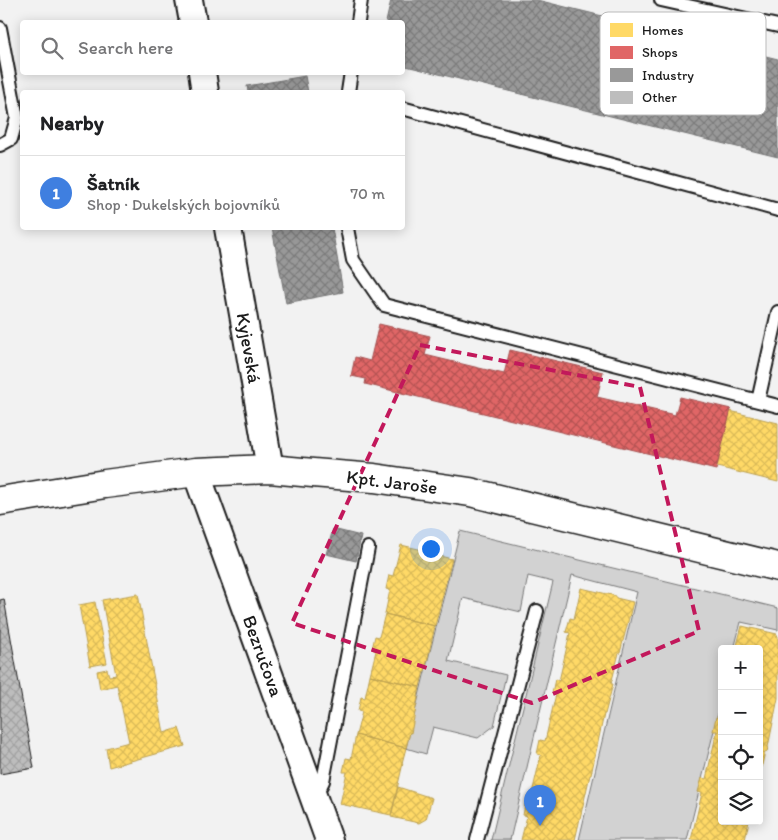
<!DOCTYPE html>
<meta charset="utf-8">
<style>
body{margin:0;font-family:Itim,sans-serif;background:#f2f2f2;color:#202124}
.controls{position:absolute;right:15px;bottom:15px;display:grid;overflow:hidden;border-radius:5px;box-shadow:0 2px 12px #0003}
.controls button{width:45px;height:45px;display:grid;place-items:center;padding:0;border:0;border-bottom:1px solid #e0e0e0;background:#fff;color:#202124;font:25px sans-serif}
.you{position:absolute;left:430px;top:548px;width:18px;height:18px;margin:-12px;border:4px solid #fff;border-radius:50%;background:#1a73e8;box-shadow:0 0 0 8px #1a73e833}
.badge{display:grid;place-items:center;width:32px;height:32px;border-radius:50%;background:#1c1c1c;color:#fff;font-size:16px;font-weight:700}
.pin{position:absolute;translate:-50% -41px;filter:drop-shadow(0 1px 2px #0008)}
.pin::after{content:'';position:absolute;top:26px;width:18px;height:15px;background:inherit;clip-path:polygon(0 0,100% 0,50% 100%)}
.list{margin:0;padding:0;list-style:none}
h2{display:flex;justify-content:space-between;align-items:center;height:65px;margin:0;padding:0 20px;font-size:21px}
h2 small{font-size:16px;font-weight:400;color:#757577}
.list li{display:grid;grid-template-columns:32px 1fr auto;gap:15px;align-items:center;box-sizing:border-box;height:75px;padding:0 20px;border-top:1px solid #e0e0e0}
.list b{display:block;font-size:19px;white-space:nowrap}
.list p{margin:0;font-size:16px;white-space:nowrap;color:#757577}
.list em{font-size:16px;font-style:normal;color:#757577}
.icon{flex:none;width:28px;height:28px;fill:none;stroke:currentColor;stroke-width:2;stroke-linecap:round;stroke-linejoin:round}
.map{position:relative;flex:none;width:778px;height:840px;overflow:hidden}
.search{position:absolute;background:#fff;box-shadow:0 2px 12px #0003;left:20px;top:20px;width:385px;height:55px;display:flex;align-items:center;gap:12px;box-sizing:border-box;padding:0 18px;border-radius:5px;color:#757577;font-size:19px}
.panel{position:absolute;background:#fff;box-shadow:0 2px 12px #0003;left:20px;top:90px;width:385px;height:140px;border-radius:5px}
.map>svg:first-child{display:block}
</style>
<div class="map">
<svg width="778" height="840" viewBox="0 0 778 840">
<defs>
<pattern id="homes-cross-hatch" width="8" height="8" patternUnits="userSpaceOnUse" patternTransform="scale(1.25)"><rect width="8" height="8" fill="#ffd966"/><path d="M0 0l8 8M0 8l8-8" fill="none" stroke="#daba58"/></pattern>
<pattern id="shops-cross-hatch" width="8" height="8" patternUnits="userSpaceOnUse" patternTransform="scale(1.25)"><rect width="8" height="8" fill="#e06666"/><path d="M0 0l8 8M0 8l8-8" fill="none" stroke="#b55353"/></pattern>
<pattern id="industry-cross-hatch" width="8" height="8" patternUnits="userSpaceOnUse" patternTransform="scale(1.25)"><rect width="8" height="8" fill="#999"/><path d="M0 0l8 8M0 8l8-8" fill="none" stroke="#7c7c7c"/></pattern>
<pattern id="building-cross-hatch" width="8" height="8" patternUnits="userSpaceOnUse" patternTransform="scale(1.25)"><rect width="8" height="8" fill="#bdbdbd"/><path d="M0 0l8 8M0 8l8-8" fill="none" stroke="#a2a2a2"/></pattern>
</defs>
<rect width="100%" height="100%" fill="#f2f2f2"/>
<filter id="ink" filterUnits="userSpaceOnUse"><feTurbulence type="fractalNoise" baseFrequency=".02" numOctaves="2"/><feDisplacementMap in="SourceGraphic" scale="10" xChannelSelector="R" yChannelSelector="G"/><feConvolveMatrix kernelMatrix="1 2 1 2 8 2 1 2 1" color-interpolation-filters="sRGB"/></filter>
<g filter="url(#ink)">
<path fill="#d2d2d2" stroke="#777" d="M460 531 778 608V630L741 622 734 649H722V698L687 840H579L637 592 572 575 510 840H491L553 582 528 576 521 612 463 598 448 661 506 675 494 726 478 738 433 727 426 754 406 748Z"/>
<path fill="url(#homes-cross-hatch)" stroke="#bba050" d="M730 411 778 423V482L717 467Z
M401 545 436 553V555L452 559 435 626 385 614 390 590 386 589 389 575 393 576Z
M581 588 616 596V598L633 602 620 653H619L611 684H613L605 714H604L591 775H590L575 840H521L527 816 523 815 526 801 530 802 541 755 537 754 540 740 545 741 556 694 552 693 555 679 559 681 570 633 566 632 570 618 574 619Z
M138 594 164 733 179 728 185 746 109 767 106 748 129 742 117 685 100 689 97 671 107 669 109 676 116 675 102 600Z
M95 602 107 663 90 666 79 605Z
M385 614 435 626 425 671H424L420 687 370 675 376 651 372 649 375 636 379 637Z
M742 626 777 634V635L778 636V698L767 752H765L759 778V649H736Z
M370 675 420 687 411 733 410 732 406 748 356 735 362 712 358 711 361 697 365 698Z
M722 711V821H749L745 840H691L702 793 698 792 702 778 706 779 717 731H713L716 717 720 718Z
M356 735 406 748 402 763H403L391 815 340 804 347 772H343L346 758 351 759Z
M398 787 432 798 426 819 419 823 391 817Z"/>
<path fill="url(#shops-cross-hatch)" stroke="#a55050" d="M379 324 430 336 425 355 504 374 510 350 603 372 597 397 675 415 680 397 731 409 716 470 365 384 366 379 351 376 355 357 370 361Z"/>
<path fill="url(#industry-cross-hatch)" stroke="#747474" d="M391 0H537L778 59V157L402 65V22H386Z
M305 76 308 92H248L247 86Z
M272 228H332L343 292 286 303Z
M333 529 361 536 356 561 326 554Z"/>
<path fill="url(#building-cross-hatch)" stroke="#1c1c1c" d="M4 599 34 768 0 774V600Z"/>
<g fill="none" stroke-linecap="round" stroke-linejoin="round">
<defs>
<path id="lane" d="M661 0 778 26
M358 22 361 0
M0 28 17 118 11 139 0 145
M348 92 351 72
M402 108 778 210
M347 228 353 260 384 305 778 406
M758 401 778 312
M315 798 323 781 368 548
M477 840 537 611"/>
<path id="street" d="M189 0 193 22
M202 72 205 92
M228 228 270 469
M196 472 329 840"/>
<path id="secondary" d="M0 501 105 484 196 472 270 469 313 473 374 478 470 492 778 567"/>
</defs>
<use href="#lane" stroke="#1c1c1c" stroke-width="16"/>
<use href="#street" stroke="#1c1c1c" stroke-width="30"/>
<use href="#secondary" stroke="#1c1c1c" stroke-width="31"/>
<use href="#lane" stroke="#fff" stroke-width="12"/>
<use href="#street" stroke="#fff" stroke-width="26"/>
<use href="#secondary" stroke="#fff" stroke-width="28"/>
</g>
</g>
<path fill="none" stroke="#c2185b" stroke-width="4" stroke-dasharray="10 6" stroke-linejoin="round" d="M420 345 640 387 699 631 532 703 292 623Z"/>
<g text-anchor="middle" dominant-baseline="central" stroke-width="5" stroke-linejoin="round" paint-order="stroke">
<g font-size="19" fill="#1c1c1c" stroke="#fff">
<text transform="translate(249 348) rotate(80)">Kyjevská</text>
<text transform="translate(392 482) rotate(7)">Kpt. Jaroše</text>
<text transform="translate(263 656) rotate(70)">Bezručova</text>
</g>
</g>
<rect x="600" y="12" width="166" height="103" rx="8" fill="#fff" stroke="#bbb" stroke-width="1"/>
<rect x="610" y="23" width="23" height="14" fill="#ffd966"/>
<rect x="610" y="46" width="23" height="13" fill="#e06666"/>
<rect x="610" y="68" width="23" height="14" fill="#999"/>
<rect x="610" y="91" width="23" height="13" fill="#bdbdbd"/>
<g font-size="14" fill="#1c1c1c">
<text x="642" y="35">Homes</text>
<text x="642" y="57">Shops</text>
<text x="642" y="80">Industry</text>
<text x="642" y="102">Other</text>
</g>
</svg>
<div class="controls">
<button>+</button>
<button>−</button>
<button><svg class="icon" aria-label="locate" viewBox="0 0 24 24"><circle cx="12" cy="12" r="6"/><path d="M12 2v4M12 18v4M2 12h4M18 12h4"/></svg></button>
<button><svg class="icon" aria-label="layers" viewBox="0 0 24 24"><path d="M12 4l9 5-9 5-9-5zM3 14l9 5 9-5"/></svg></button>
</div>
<div class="you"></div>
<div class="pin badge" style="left:540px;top:826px;background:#3f7fe0">1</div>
<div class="search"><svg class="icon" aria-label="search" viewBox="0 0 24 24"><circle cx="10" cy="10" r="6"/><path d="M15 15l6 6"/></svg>Search here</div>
<section class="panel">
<h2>Nearby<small></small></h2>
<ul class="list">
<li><span class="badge" style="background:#3f7fe0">1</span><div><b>Šatník</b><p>Shop · Dukelských bojovníků</p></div><em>70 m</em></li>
</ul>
</section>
</div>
